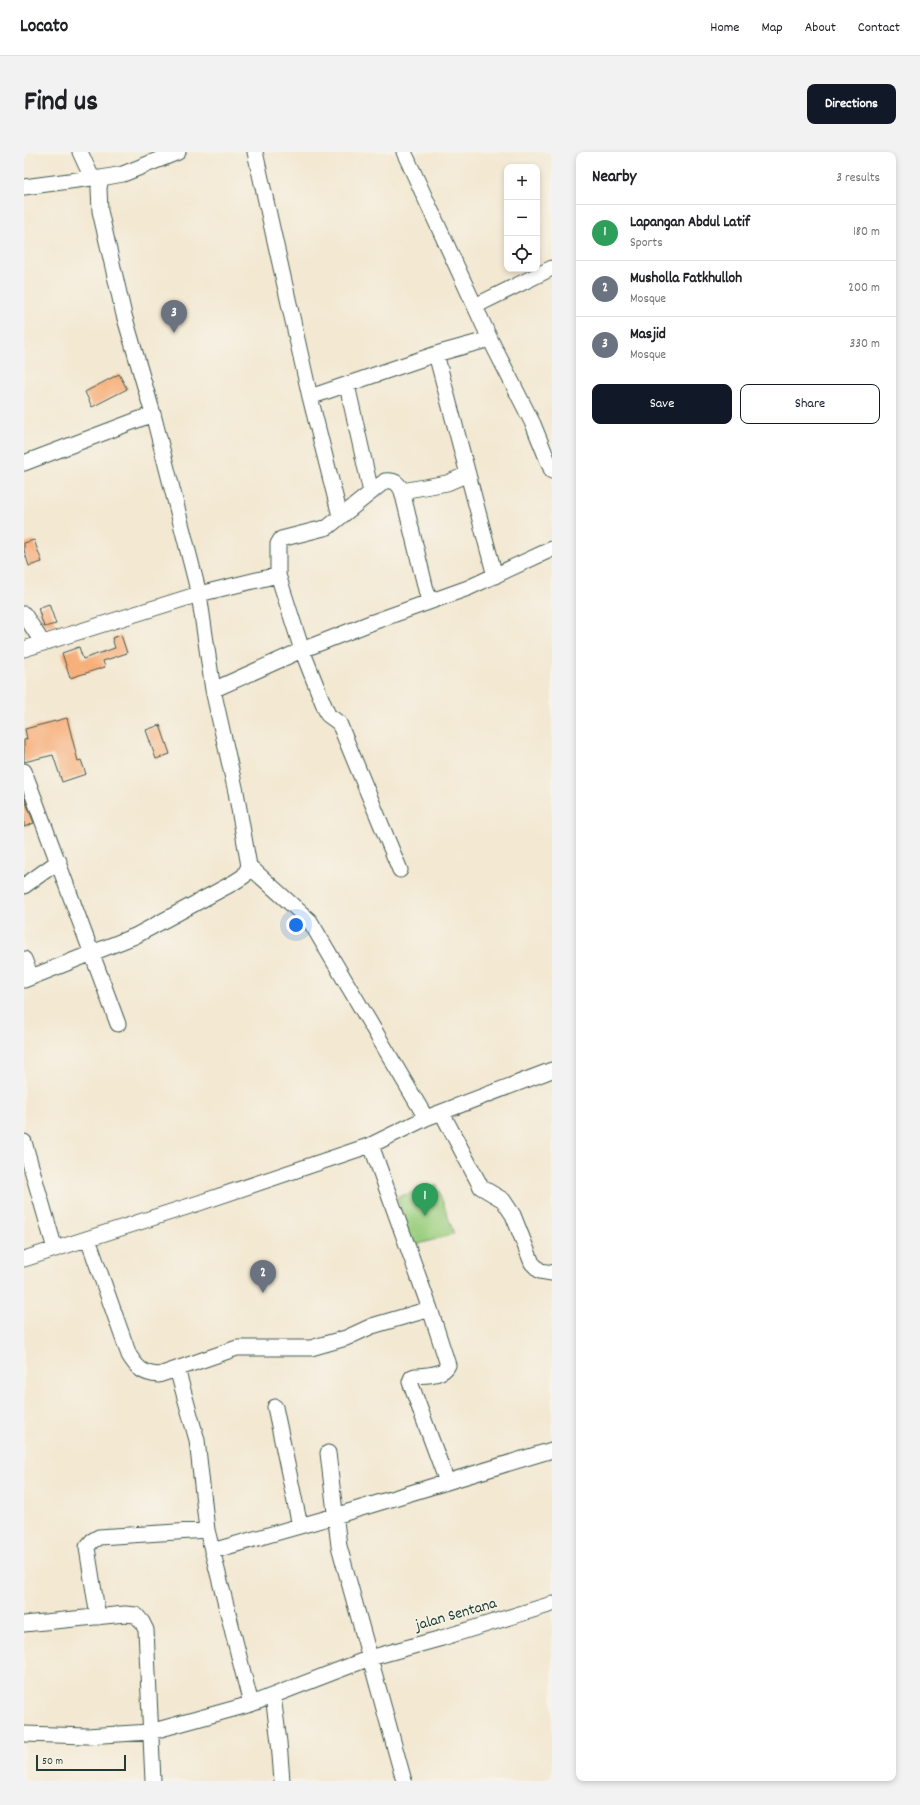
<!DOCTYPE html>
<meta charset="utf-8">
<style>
body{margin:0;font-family:Dekko,sans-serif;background:#f2f2f2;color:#202124}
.controls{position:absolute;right:12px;top:12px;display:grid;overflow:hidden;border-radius:8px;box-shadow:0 2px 6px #0003}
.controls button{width:36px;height:36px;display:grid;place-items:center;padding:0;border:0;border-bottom:1px solid #e0e0e0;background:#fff;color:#202124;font:20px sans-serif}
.scale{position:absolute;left:12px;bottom:10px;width:90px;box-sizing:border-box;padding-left:4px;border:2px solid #1f3d34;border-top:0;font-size:11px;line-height:14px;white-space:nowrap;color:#1f3d34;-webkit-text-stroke:3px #f7f3e8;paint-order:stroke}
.you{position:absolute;left:272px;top:773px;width:14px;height:14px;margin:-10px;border:3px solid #fff;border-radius:50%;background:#1a73e8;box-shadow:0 0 0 6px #1a73e833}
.badge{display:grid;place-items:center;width:26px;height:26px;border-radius:50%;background:#111827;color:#fff;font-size:13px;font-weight:700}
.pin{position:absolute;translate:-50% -33px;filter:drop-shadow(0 1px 2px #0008)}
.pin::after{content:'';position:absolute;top:21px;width:14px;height:12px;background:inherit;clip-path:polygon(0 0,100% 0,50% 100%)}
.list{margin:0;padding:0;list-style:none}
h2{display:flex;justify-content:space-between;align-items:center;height:52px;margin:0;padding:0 16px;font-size:17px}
h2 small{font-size:13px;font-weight:400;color:#757577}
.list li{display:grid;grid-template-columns:26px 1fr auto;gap:12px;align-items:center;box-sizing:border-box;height:56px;padding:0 16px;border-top:1px solid #e0e0e0}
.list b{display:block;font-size:15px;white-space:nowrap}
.list p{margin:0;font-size:13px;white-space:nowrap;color:#757577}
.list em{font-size:13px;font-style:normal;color:#757577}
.actions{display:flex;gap:8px;padding:12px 16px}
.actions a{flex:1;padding:9px 0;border:1px solid #111827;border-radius:8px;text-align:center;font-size:14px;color:#111827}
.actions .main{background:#111827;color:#fff}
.icon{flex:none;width:22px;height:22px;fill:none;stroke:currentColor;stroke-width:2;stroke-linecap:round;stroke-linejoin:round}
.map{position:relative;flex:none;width:528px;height:1629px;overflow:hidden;border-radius:8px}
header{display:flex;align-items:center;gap:24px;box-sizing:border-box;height:56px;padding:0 20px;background:#fff;border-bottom:1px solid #e0e0e0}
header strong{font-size:19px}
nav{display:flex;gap:22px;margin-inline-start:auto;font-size:14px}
.intro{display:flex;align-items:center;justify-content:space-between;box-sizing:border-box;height:96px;padding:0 24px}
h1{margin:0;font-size:28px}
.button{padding:10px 18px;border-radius:8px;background:#111827;color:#fff;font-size:14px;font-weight:700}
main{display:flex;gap:24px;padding:0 24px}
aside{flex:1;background:#fff;border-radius:8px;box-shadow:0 2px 6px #0003}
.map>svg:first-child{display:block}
</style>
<header>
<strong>Locato</strong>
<nav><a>Home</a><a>Map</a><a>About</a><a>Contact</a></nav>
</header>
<div class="intro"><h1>Find us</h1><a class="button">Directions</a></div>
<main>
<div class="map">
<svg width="528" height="1629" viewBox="0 0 528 1629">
<rect width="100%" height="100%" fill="#f7f3e8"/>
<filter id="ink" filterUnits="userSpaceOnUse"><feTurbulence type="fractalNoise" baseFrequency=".025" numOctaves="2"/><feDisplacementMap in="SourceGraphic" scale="8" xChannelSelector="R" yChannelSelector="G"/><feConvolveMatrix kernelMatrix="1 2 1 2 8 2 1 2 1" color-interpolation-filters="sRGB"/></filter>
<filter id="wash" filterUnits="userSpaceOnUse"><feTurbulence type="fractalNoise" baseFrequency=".012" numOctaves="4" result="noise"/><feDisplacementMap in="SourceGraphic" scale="16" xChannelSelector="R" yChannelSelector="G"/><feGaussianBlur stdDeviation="0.9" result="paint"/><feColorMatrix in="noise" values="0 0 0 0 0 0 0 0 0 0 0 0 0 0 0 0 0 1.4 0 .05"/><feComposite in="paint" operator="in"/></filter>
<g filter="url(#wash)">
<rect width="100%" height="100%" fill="#f3e8d2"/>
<path fill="#9bcf80" stroke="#5d865a" d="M413 1033 430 1082 388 1094 373 1045Z"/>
<g id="blocks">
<path fill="#f7ae79" d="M95 222 103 237 68 255 61 240Z
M10 388 18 410 5 414 0 398V391Z
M25 452 32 472 20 475 14 456Z
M97 483 103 501 79 509 81 515 46 526 38 501 55 495 59 507 91 496 88 486Z
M43 566 54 609 57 608 62 622 38 630 29 603 0 610V588L3 587 1 577Z
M136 573 146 602 132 607 122 578Z
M0 645 10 671 0 675Z"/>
</g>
</g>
<g filter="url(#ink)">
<use href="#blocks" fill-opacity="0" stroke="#3f574c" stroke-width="1"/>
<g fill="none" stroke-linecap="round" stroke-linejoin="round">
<defs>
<path id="minor" d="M56 0 68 26
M231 0 286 245 316 364
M380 0 466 187 509 272 528 319
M0 35 68 26H77
M451 154 528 116
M412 202 466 187
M323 233 347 340
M286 245 412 202 471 424
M0 311 129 262
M378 339 423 331 444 322
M254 423V392L257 387 304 375 361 329C371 328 374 331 378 339L405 450
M0 462 18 490
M0 497 175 442 254 423 278 498 299 551 304 563 315 571 376 718
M189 538 278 498 349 470 444 436 528 397
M0 619 94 872
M225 714 286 769 402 966
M0 734 35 709
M0 807 7 825
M0 828 111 784 209 731 220 724 225 714 212 640 189 538 175 442 129 262 100 163 76 59 75 36 77 26 99 22 154 0
M418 961 457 1035 479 1048 489 1063 508 1111 516 1119 528 1121
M0 990 31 1097
M347 993 406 1157 424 1213C419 1224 402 1223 391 1224L388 1225 386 1230 423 1330
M64 1087 105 1203C113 1216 119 1222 135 1223L213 1196H287L322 1186 348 1174 406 1157
M0 1107 175 1051 347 993 402 966 528 918
M153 1217 173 1288 183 1378 227 1552
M251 1255 276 1374
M304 1301 315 1394 380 1629
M188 1399 311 1364 528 1298
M74 1465 64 1402 63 1395 68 1389 75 1385 183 1378
M0 1472 101 1462 112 1463 118 1470 122 1478 129 1629
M249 1544 255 1590 258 1629
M0 1582 63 1584 126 1580 227 1552 346 1506 418 1486 528 1452"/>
</defs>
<use href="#minor" stroke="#3f574c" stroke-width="17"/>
<use href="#minor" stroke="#fff" stroke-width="15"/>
</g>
</g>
<g text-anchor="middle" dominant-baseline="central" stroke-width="3" stroke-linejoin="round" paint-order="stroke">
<g font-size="16" fill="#1f3d34" stroke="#f7f3e8">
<text transform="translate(432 1463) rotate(-16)">jalan Sentana</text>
</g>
</g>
</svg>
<div class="controls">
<button>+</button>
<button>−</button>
<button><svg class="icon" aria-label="locate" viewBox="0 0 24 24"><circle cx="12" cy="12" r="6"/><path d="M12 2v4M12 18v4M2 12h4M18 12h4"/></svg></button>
</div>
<div class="scale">50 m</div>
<div class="you"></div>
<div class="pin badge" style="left:401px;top:1064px;background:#2e9e5b">1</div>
<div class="pin badge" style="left:239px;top:1141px;background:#6b7280">2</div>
<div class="pin badge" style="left:150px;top:181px;background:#6b7280">3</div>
</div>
<aside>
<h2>Nearby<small>3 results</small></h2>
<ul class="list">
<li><span class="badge" style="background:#2e9e5b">1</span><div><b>Lapangan Abdul Latif</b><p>Sports</p></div><em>180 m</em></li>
<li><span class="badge" style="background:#6b7280">2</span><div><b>Musholla Fatkhulloh</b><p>Mosque</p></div><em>200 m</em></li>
<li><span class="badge" style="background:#6b7280">3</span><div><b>Masjid</b><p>Mosque</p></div><em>330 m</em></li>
</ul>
<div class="actions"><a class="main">Save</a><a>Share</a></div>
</aside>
</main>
